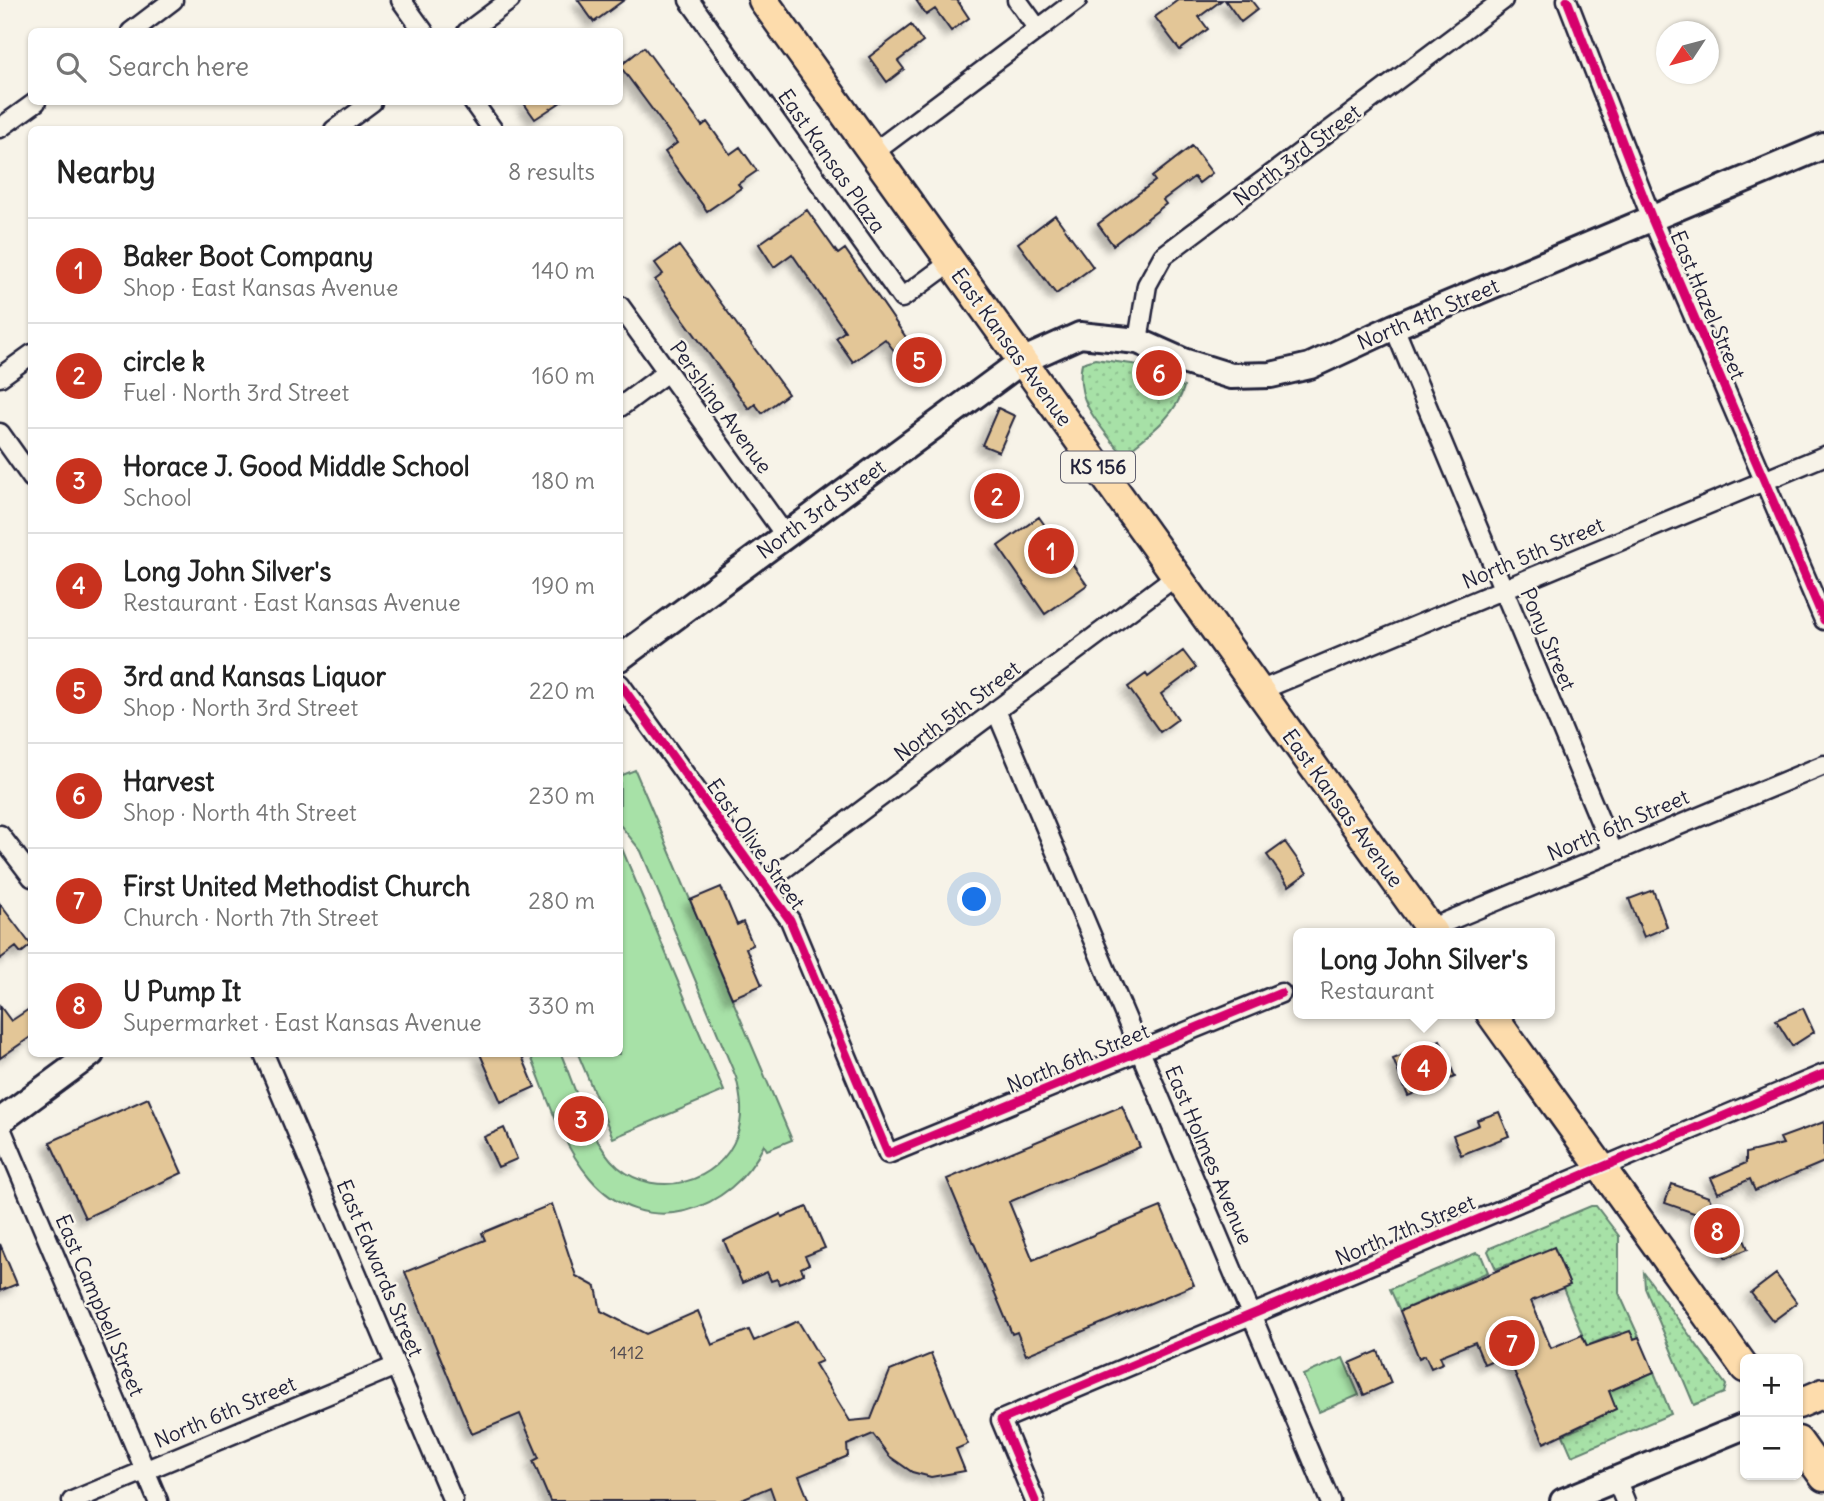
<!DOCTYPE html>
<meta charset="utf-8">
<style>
body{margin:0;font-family:Delius,sans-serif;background:#f2f2f2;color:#222}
.controls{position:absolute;right:21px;bottom:21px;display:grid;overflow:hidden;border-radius:10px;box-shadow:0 2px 5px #0004}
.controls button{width:63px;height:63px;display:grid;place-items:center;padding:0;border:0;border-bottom:2px solid #e0e0e0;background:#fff;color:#222;font:35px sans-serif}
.compass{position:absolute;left:1656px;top:21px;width:63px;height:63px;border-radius:50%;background:#fff;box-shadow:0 2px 5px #0004;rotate:234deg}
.you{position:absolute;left:975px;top:900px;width:24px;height:24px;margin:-18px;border:5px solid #fff;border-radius:50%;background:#1a73e8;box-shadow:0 0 0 10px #1a73e833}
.badge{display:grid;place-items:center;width:46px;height:46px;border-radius:50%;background:#c8321e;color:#fff;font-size:23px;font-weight:700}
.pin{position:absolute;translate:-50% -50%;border:4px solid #fff;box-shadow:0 2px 7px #0006}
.popup{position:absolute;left:1293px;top:928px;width:262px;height:91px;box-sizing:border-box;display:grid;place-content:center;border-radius:10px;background:#fff;filter:drop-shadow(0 2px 5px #0005);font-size:23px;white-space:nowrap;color:#767676}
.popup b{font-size:26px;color:#222}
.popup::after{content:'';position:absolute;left:50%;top:100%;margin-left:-14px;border:14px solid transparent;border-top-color:#fff}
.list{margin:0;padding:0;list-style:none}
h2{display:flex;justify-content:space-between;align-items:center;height:91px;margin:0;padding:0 28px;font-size:30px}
h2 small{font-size:23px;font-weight:400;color:#767676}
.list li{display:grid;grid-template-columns:46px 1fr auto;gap:21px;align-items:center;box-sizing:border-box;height:105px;padding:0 28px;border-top:2px solid #e0e0e0}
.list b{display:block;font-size:26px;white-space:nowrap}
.list p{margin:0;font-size:23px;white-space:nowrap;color:#767676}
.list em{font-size:23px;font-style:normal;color:#767676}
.icon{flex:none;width:38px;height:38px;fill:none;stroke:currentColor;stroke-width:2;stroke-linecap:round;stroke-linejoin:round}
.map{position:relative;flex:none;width:1824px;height:1501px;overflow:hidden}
.search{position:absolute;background:#fff;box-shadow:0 2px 5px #0004;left:28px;top:28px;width:595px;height:77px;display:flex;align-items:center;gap:18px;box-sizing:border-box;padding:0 24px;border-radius:10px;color:#767676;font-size:26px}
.panel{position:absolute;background:#fff;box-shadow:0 2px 5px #0004;left:28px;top:126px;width:595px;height:931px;border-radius:10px}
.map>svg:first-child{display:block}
</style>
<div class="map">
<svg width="1824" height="1501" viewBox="0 0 1824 1501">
<defs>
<pattern id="grass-dots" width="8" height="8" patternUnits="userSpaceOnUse" patternTransform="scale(1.75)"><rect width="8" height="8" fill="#a7e1a7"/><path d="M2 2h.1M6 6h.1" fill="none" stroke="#8fc191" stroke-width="1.8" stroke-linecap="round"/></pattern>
<filter id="shadow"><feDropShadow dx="-6" dy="6" stdDeviation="3.5" flood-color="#0004"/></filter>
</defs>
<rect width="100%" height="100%" fill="#f7f3e8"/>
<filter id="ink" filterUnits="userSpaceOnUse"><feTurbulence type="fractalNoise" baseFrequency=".0143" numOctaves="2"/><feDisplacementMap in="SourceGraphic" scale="14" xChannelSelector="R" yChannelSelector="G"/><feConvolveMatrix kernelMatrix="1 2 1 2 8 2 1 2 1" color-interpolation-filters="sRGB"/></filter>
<g filter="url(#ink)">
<path fill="url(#grass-dots)" stroke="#648271" stroke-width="2" d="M1095 359 1139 365 1184 387C1176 417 1146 436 1123 455 1100 425 1074 402 1082 363Z
M1591 1206H1596L1619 1236V1293L1639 1337 1634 1339 1619 1332 1587 1346 1563 1288 1514 1262 1496 1269 1488 1251 1490 1248Z
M1476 1253 1481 1255 1488 1272 1400 1311 1390 1289Z
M1644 1273 1726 1385 1724 1393 1694 1405 1645 1288Z
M1654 1372 1671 1414 1572 1456 1563 1435 1584 1426 1583 1423 1609 1391Z"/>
<path fill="#a7e1a7" stroke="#648271" stroke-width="2" d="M635 770 792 1140 767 1150 764 1145C732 1213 644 1242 590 1178 560 1143 547 1095 530 1054H561C575 1087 591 1144 618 1167 657 1200 720 1183 737 1135 744 1116 741 1097 736 1077L641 851 620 825V776Z
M620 844 724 1091 613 1138 578 1054H620Z
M1343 1358 1359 1395 1319 1412 1303 1375Z"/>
<path fill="#e3c697" stroke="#22223b" stroke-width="2" filter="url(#shadow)" d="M578 0H624L594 22Z
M916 0H957L969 18 951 31 935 9 926 15Z
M1178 0H1222L1199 17 1208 29 1180 50 1155 17Z
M1225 0H1251L1258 9 1241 22Z
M911 25 923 42 898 61 904 69 887 82 869 57Z
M644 47 702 126 707 122 730 154 740 147 757 171 738 184 741 188 707 211 665 152 677 143 620 66Z
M523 102H561L535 119Z
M1192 146 1212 173 1199 183 1194 177 1163 200 1166 204 1113 245 1098 224 1155 181 1152 177Z
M807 210 838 254 845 249 910 343 914 340 938 371 925 381 908 358 903 362 885 339 853 362 836 338 845 331 792 254 774 267 759 244Z
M1055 215 1093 267 1056 294 1018 243Z
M679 246 788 394 762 413 755 404 749 409 655 280 663 274 655 263Z
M998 408 1015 416 999 452 982 445Z
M1039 517 1087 585 1045 614 998 546Z
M1183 651 1196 668 1161 694 1178 719 1160 732 1128 687 1146 674 1148 677Z
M1285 842 1307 873 1289 886 1267 855Z
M721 887 737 925 743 922 753 945 746 948 762 985 732 998 690 900Z
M1653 890 1667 927 1644 937 1629 899Z
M0 904 31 945 21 953 16 947 0 959Z
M0 1006 11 1021 32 1007V1036L0 1058Z
M1803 1008 1814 1032 1792 1046 1776 1020Z
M1440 1040 1455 1077 1408 1096 1393 1059Z
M480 1054H521L535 1087 501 1102Z
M148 1098 182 1173 85 1218 50 1142Z
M1122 1106 1140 1147 1009 1202 1033 1260 1161 1207 1194 1285 1026 1355 1017 1332 1012 1334 947 1179Z
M1499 1112 1509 1136 1461 1155 1453 1135 1479 1125 1477 1120Z
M1824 1122V1162L1755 1191 1750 1179 1718 1193 1711 1178 1746 1163V1153L1783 1144 1780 1138Z
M504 1128 517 1159 498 1167 484 1137Z
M1672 1184 1709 1197 1720 1222 1665 1203Z
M552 1204 576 1276 596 1287 601 1311 646 1334 698 1311 712 1345 749 1330 754 1341 798 1321 822 1361 815 1364 850 1421 871 1419 890 1371 931 1354 968 1444 956 1449 965 1471 931 1477 912 1472 889 1456 873 1434 847 1445 848 1456 799 1476 809 1501H775L770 1487 737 1501H550L533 1461 539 1458 520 1414 472 1434 405 1272 485 1240 482 1233Z
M807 1207 825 1248 805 1256 809 1264 801 1268 804 1274 779 1284 777 1279 771 1281 767 1272 742 1283 724 1241 781 1214 782 1217Z
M1740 1230 1748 1249 1726 1258 1715 1240Z
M0 1244 17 1284 0 1291Z
M1554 1247 1570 1285 1531 1301 1551 1348 1582 1335 1587 1346 1630 1331 1634 1339 1639 1337 1654 1372 1609 1391 1616 1409 1544 1443 1507 1354 1484 1364 1475 1342 1440 1356 1443 1363 1431 1368 1425 1355 1419 1358 1400 1311Z
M1776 1274 1797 1303 1773 1321 1751 1293Z
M1378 1351 1391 1383 1364 1395 1350 1363Z"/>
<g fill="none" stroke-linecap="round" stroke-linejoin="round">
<defs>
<path id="street" d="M401 0 424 32
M689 0 902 298 951 262
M1017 0 1038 29
M1567 0 1652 219 1824 620
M131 32 173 0
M467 32 510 0
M473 102 493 130
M0 128 36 102
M334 130 372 102
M873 153 1077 0
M620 306 785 535
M1394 327 1613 852
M1138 341 1147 285 1163 256 1503 0
M0 377 32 354
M620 407 667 372
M0 433 32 478
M620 684 790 920 888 1154 1281 993
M1259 691 1824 456
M996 710 1330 1501
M0 835 32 877
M765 883 1176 576
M1429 929 1824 765
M264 1054 453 1501
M0 1126 158 1501
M1616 1479 1625 1501
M72 1501 396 1366
M1035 1501 1001 1420 1824 1074"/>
<path id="secondary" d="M620 658 1022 361 1080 335 1138 341 1183 361 1231 376 1271 375 1310 366 1394 327 1824 146
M0 1121 91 1054
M1563 1501 1745 1426"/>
<path id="primary" d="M763 0 1433 933
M1491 1014 1745 1368
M1798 1404 1824 1393
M1798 1441 1824 1477"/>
</defs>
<use href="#street" stroke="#22223b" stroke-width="23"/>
<use href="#secondary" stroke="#22223b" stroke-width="30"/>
<use href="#primary" stroke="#22223b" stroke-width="33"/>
<use href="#street" stroke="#f7f3e8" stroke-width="18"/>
<use href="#secondary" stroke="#f7f3e8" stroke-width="24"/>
<use href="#primary" stroke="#fddcac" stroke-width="28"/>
<defs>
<path id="cycleway" d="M1567 0 1652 219 1824 620
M620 684 790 920 888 1154 1281 993
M1035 1501 1001 1420 1824 1074"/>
</defs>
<use href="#cycleway" stroke="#f7f3e8" stroke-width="13"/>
<use href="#cycleway" stroke="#d6006c" stroke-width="9"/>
</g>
</g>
<g text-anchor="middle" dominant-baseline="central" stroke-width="5" stroke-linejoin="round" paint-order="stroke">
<g font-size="18" fill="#524b52">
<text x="627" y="1352">1412</text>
</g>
<rect fill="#f7f3e8" stroke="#62616f" stroke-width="2" x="1061" y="451.5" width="74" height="31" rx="5"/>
<g font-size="19" font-weight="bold" fill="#22223b">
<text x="1098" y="467">KS 156</text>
</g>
<g font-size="21" fill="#22223b" stroke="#f7f3e8">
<text transform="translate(1297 155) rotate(-37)">North 3rd Street</text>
<text transform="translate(832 161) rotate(55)">East Kansas Plaza</text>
<text transform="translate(1708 305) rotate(67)">East Hazel Street</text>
<text transform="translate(1428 314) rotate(-23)">North 4th Street</text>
<text transform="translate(1012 347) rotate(54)">East Kansas Avenue</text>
<text transform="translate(721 407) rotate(54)">Pershing Avenue</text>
<text transform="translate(821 509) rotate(-36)">North 3rd Street</text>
<text transform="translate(1533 553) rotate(-23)">North 5th Street</text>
<text transform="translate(1548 639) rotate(67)">Pony Street</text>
<text transform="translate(957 711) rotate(-37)">North 5th Street</text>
<text transform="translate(1343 808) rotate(54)">East Kansas Avenue</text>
<text transform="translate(1618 825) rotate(-23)">North 6th Street</text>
<text transform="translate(756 844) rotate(55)">East Olive Street</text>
<text transform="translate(1078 1058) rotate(-22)">North 6th Street</text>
<text transform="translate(1209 1155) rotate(67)">East Holmes Avenue</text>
<text transform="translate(1405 1230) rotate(-23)">North 7th Street</text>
<text transform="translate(380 1268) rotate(67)">East Edwards Street</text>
<text transform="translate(100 1305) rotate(67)">East Campbell Street</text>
<text transform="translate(225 1412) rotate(-23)">North 6th Street</text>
</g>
</g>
</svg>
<div class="controls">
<button>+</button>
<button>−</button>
</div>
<svg class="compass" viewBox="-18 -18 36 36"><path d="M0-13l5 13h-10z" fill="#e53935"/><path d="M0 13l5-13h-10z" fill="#767676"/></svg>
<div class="you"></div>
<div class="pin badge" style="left:1051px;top:551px">1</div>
<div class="pin badge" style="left:997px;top:496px">2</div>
<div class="pin badge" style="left:581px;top:1119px">3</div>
<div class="pin badge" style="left:1424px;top:1068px">4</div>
<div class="popup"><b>Long John Silver's</b>Restaurant</div>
<div class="pin badge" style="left:919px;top:360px">5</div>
<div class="pin badge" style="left:1159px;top:373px">6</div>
<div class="pin badge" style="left:1512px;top:1343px">7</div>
<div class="pin badge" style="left:1717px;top:1231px">8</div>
<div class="search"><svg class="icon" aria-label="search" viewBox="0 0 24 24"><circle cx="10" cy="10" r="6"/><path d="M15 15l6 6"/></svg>Search here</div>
<section class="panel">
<h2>Nearby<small>8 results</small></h2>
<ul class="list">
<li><span class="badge">1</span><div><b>Baker Boot Company</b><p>Shop · East Kansas Avenue</p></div><em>140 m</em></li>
<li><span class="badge">2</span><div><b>circle k</b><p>Fuel · North 3rd Street</p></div><em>160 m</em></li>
<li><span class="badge">3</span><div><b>Horace J. Good Middle School</b><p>School</p></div><em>180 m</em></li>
<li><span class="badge">4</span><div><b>Long John Silver's</b><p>Restaurant · East Kansas Avenue</p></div><em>190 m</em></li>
<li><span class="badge">5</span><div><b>3rd and Kansas Liquor</b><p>Shop · North 3rd Street</p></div><em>220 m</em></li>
<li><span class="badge">6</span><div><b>Harvest</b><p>Shop · North 4th Street</p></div><em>230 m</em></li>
<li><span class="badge">7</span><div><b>First United Methodist Church</b><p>Church · North 7th Street</p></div><em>280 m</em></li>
<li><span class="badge">8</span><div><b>U Pump It</b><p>Supermarket · East Kansas Avenue</p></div><em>330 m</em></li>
</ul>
</section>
</div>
